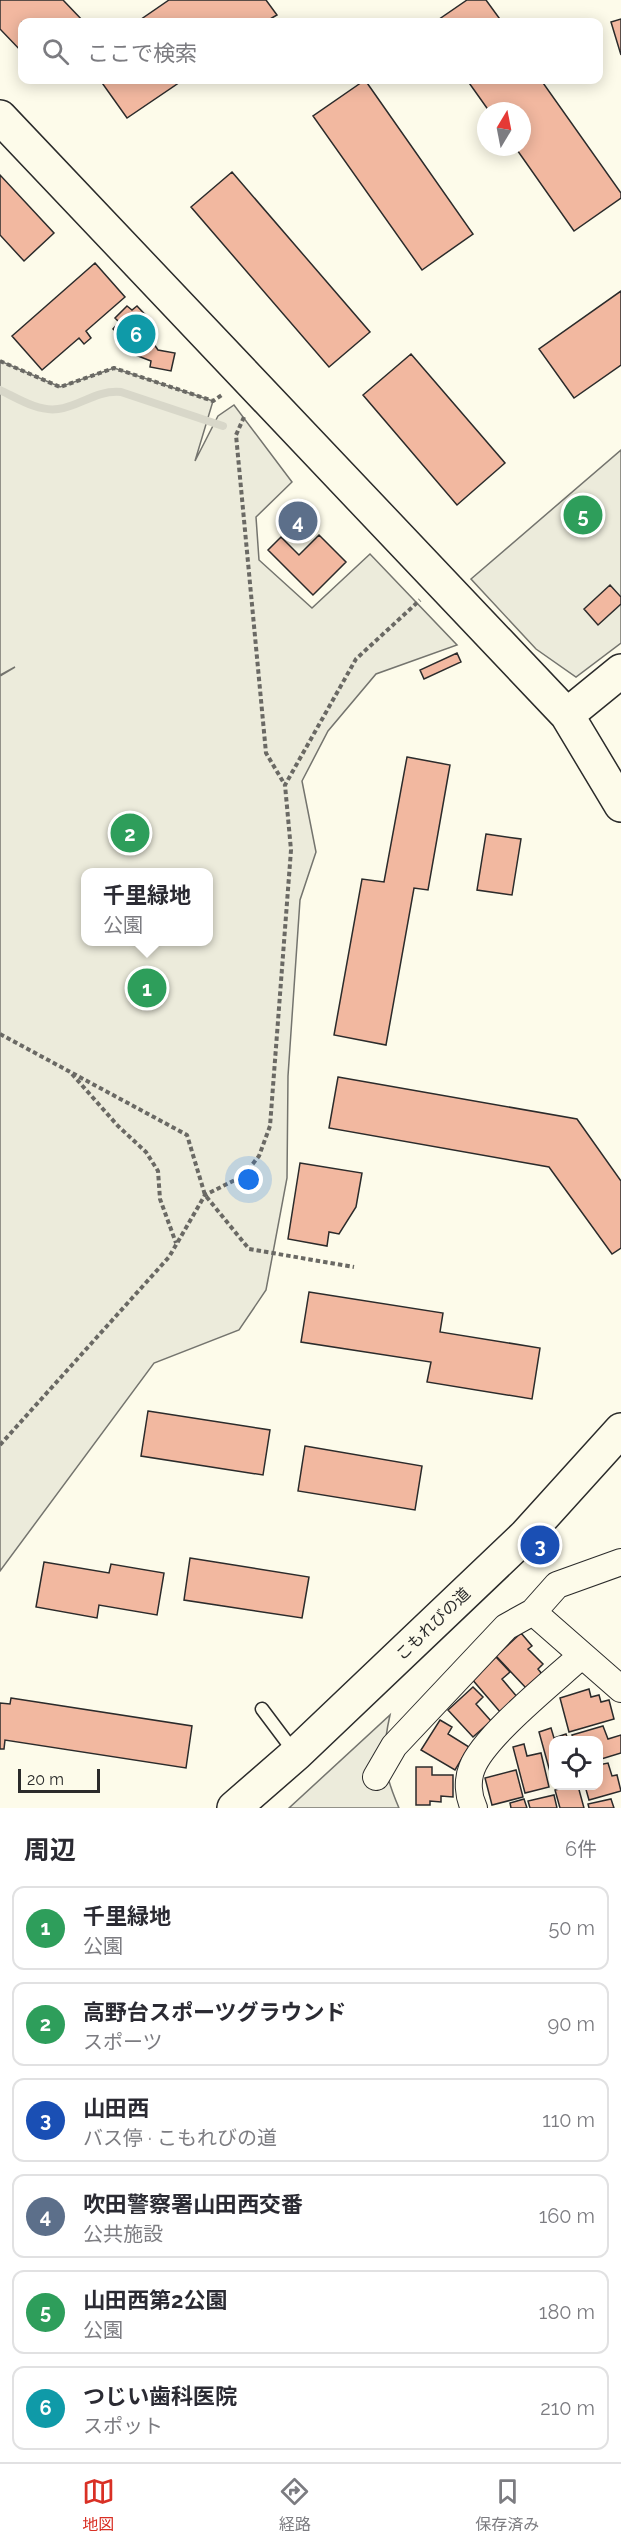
<!DOCTYPE html>
<html lang="ja">
<meta charset="utf-8">
<style>
body{margin:0;font-family:Raleway,"Noto Sans JP",sans-serif;background:#f2f2f3;color:#2b2b33}
.controls{position:absolute;right:18px;bottom:18px;display:grid;overflow:hidden;border-radius:12px;box-shadow:0 3px 15px #0003}
.controls button{width:54px;height:54px;display:grid;place-items:center;padding:0;border:0;border-bottom:2px solid #e1e1e2;background:#fff;color:#2b2b33;font:30px sans-serif}
.compass{position:absolute;left:477px;top:102px;width:54px;height:54px;border-radius:50%;background:#fff;box-shadow:0 3px 15px #0003;rotate:10deg}
.scale{position:absolute;left:18px;bottom:15px;width:82px;box-sizing:border-box;padding-left:6px;border:3px solid #2b2b2b;border-top:0;font-size:16px;line-height:21px;white-space:nowrap;color:#2b2b2b;-webkit-text-stroke:4px #fdfbea;paint-order:stroke}
.you{position:absolute;left:249px;top:1180px;width:21px;height:21px;margin:-15px;border:4px solid #fff;border-radius:50%;background:#1a73e8;box-shadow:0 0 0 9px #1a73e833}
.badge{display:grid;place-items:center;width:39px;height:39px;border-radius:50%;background:#d93025;color:#fff;font-size:20px;font-weight:700}
.pin{position:absolute;translate:-50% -50%;border:3px solid #fff;box-shadow:0 2px 6px #0006}
.popup{position:absolute;left:81px;top:868px;width:132px;height:78px;box-sizing:border-box;display:grid;place-content:center;border-radius:12px;background:#fff;filter:drop-shadow(0 2px 4px #0005);font-size:20px;white-space:nowrap;color:#7c7c81}
.popup b{font-size:22px;color:#2b2b33}
.popup::after{content:'';position:absolute;left:50%;top:100%;margin-left:-12px;border:12px solid transparent;border-top-color:#fff}
.list{margin:0;padding:0;list-style:none}
h2{display:flex;justify-content:space-between;align-items:center;height:78px;margin:0;padding:0 24px;font-size:26px}
h2 small{font-size:20px;font-weight:400;color:#7c7c81}
.list li{display:grid;grid-template-columns:39px 1fr auto;gap:18px;align-items:center;box-sizing:border-box;height:84px;margin:0 12px 12px;padding:0 12px;border:2px solid #e1e1e2;border-radius:12px}
.list b{display:block;font-size:22px;white-space:nowrap}
.list p{margin:0;font-size:20px;white-space:nowrap;color:#7c7c81}
.list em{font-size:20px;font-style:normal;color:#7c7c81}
.icon{flex:none;width:33px;height:33px;fill:none;stroke:currentColor;stroke-width:2;stroke-linecap:round;stroke-linejoin:round}
.map{position:relative;flex:none;width:621px;height:1808px;overflow:hidden}
.search{position:absolute;background:#fff;box-shadow:0 3px 15px #0003;left:18px;right:18px;top:18px;height:66px;display:flex;align-items:center;gap:15px;box-sizing:border-box;padding:0 21px;border-radius:12px;color:#7c7c81;font-size:22px}
.sheet{height:654px;background:#fff}
nav{display:flex;justify-content:space-around;align-items:center;box-sizing:border-box;height:84px;border-top:2px solid #e1e1e2;background:#fff;font-size:16px;color:#7c7c81}
nav a{display:grid;justify-items:center;gap:3px}
nav .on{color:#d93025}
.map>svg:first-child{display:block}
</style>
<div class="map">
<svg width="621" height="1808" viewBox="0 0 621 1808">
<rect width="100%" height="100%" fill="#fdfbea"/>
<path fill="#ecebdb" stroke="#74746e" stroke-width="1.5" fill-rule="evenodd" d="M0 361 60 387 114 368 213 401 195 461 218 416 234 405 292 482 256 517 259 560 312 608 370 554 457 645 376 674 328 731 302 781 316 852 300 900 288 1076 287 1178 266 1290 239 1330 154 1363 0 1571V676L15 667 0 675ZM208 872V942H86V872Z
M621 450V643L576 677 536 649 471 579Z
M390 1715C381 1755 383 1771 399 1808H289Z"/>
<g fill="none" stroke-linecap="round" stroke-linejoin="round">
<path stroke="#d8d7c9" stroke-width="8" d="M0 390C17 398 38 412 58 409 81 406 95 390 121 392L223 426"/>
</g>
<path fill="#f2b8a0" stroke="#2b2b2b" stroke-width="1.5" d="M0 0H63L84 22H22V52L0 29Z
M169 0H266L277 15 265 22H137Z
M467 0H486L502 22H435Z
M621 19V55L611 22Z
M100 80H183L127 118Z
M365 80 473 234 422 270 313 116Z
M467 80H541L621 193V198L574 231 515 147H522V111H489Z
M232 172 370 332 329 367 191 207Z
M0 175 54 233 24 261 0 235Z
M95 263 125 297 86 331 91 338 84 344 79 338 42 370 12 336Z
M621 291V365L574 398 539 349Z
M127 306 132 310 137 306 156 326 151 340 158 350 175 353 171 371 150 367 151 361 125 351 126 341 113 329 119 322 115 318Z
M411 354 505 463 457 505 363 395Z
M307 503 317 515 289 539 278 527Z
M319 535 346 562 313 595 268 550 281 537 299 555Z
M610 585 621 597V604L598 625 584 609Z
M457 653 461 662 424 679 420 670Z
M407 757 450 765 428 890 414 888 386 1045 334 1035 362 879 384 882Z
M486 834 521 839 512 895 477 890Z
M338 1077 577 1119 621 1181V1248L612 1254 549 1167 329 1128Z
M300 1163 362 1173 356 1207 339 1234 329 1232 327 1246 288 1239Z
M309 1292 443 1313 440 1332 540 1348 532 1399 427 1382 431 1362 301 1342Z
M148 1411 270 1430 263 1475 141 1456Z
M305 1446 422 1466 415 1510 298 1491Z
M190 1558 309 1577 302 1618 184 1600Z
M44 1562 109 1573 111 1564 164 1573 157 1615 99 1605 97 1618 36 1607Z
M521 1633 532 1646 528 1649 543 1664 538 1669 542 1674 526 1688 496 1656Z
M496 1657 510 1672 502 1679 518 1698 501 1713 471 1678Z
M473 1687 483 1697 476 1704 491 1721 473 1737 448 1710Z
M589 1689 591 1697 599 1695 601 1702 609 1700 614 1719 569 1732 560 1698Z
M11 1698 192 1726 186 1768 5 1740 4 1749H0V1703L10 1704Z
M440 1720 452 1727 448 1734 469 1747 455 1770 421 1750Z
M603 1726 608 1739 621 1735V1753L598 1760V1740H574L572 1735Z
M551 1728 554 1738 566 1734 568 1740H554V1778L552 1779 539 1732Z
M524 1744 527 1756 541 1753 549 1787 525 1793 513 1747Z
M608 1763 612 1776 617 1775 621 1791 589 1800 585 1786H598V1765Z
M416 1767H432V1775H453V1797L441 1796V1802L430 1801V1805H416Z
M516 1770 523 1797 492 1805 485 1778Z
M573 1786H578L584 1808H560L555 1790Z
M554 1795 557 1808H530L528 1801Z
M524 1799 527 1808H511L510 1803Z
M611 1799 614 1808H589L588 1804Z"/>
<g fill="none" stroke-linecap="round" stroke-linejoin="round">
<defs>
<path id="lane" d="M262 1709 295 1753"/>
<path id="street" d="M621 1562 557 1585 533 1612 621 1689
M376 1777 394 1746 506 1627 533 1612
M474 1808C468 1796 467 1780 472 1768 484 1736 555 1680 582 1655"/>
<path id="secondary" d="M0 117 567 715 621 805
M567 715 621 671
M234 1808 296 1754 525 1536 621 1430"/>
</defs>
<use href="#lane" stroke="#2b2b2b" stroke-width="15"/>
<use href="#street" stroke="#2b2b2b" stroke-width="28"/>
<use href="#secondary" stroke="#2b2b2b" stroke-width="36"/>
<path stroke="#6a6964" stroke-width="4" stroke-dasharray="4.5 3" stroke-linecap="butt" d="M0 361 60 387 114 368 213 401 222 395
M244 417 236 435 266 753 285 785
M0 1034 187 1135 205 1195 249 1249 354 1267
M72 1074 118 1126 146 1152 158 1171 160 1199 176 1243
M0 1445 169 1257 205 1195 243 1176 259 1156 270 1126 291 850 285 785 356 659 420 600"/>
<use href="#lane" stroke="#fdfbea" stroke-width="12"/>
<use href="#street" stroke="#fdfbea" stroke-width="26"/>
<use href="#secondary" stroke="#fdfbea" stroke-width="33"/>
</g>
<g text-anchor="middle" dominant-baseline="central" stroke-width="4.5" stroke-linejoin="round" paint-order="stroke">
<g font-size="16" fill="#2b2b2b" stroke="#fdfbea">
<text transform="translate(433 1624) rotate(-44)">こもれびの道</text>
</g>
</g>
</svg>
<div class="controls">
<button><svg class="icon" aria-label="locate" viewBox="0 0 24 24"><circle cx="12" cy="12" r="6"/><path d="M12 2v4M12 18v4M2 12h4M18 12h4"/></svg></button>
</div>
<svg class="compass" viewBox="-18 -18 36 36"><path d="M0-13l5 13h-10z" fill="#e53935"/><path d="M0 13l5-13h-10z" fill="#7c7c81"/></svg>
<div class="scale">20 m</div>
<div class="you"></div>
<div class="pin badge" style="left:147px;top:988px;background:#2e9e5b">1</div>
<div class="popup"><b>千里緑地</b>公園</div>
<div class="pin badge" style="left:130px;top:833px;background:#2e9e5b">2</div>
<div class="pin badge" style="left:540px;top:1545px;background:#1a4fb4">3</div>
<div class="pin badge" style="left:298px;top:521px;background:#5c6f8a">4</div>
<div class="pin badge" style="left:583px;top:515px;background:#2e9e5b">5</div>
<div class="pin badge" style="left:136px;top:334px;background:#0f9aa8">6</div>
<div class="search"><svg class="icon" aria-label="search" viewBox="0 0 24 24"><circle cx="10" cy="10" r="6"/><path d="M15 15l6 6"/></svg>ここで検索</div>
</div>
<section class="sheet">
<h2>周辺<small>6件</small></h2>
<ul class="list">
<li><span class="badge" style="background:#2e9e5b">1</span><div><b>千里緑地</b><p>公園</p></div><em>50 m</em></li>
<li><span class="badge" style="background:#2e9e5b">2</span><div><b>高野台スポーツグラウンド</b><p>スポーツ</p></div><em>90 m</em></li>
<li><span class="badge" style="background:#1a4fb4">3</span><div><b>山田西</b><p>バス停 · こもれびの道</p></div><em>110 m</em></li>
<li><span class="badge" style="background:#5c6f8a">4</span><div><b>吹田警察署山田西交番</b><p>公共施設</p></div><em>160 m</em></li>
<li><span class="badge" style="background:#2e9e5b">5</span><div><b>山田西第2公園</b><p>公園</p></div><em>180 m</em></li>
<li><span class="badge" style="background:#0f9aa8">6</span><div><b>つじい歯科医院</b><p>スポット</p></div><em>210 m</em></li>
</ul>
</section>
<nav>
<a class="on"><svg class="icon" aria-label="map" viewBox="0 0 24 24"><path d="M3 6l6-2 6 2 6-2v14l-6 2-6-2-6 2zM9 4v14M15 6v14"/></svg>地図</a>
<a><svg class="icon" aria-label="directions" viewBox="0 0 24 24"><path d="M12 3l9 9-9 9-9-9zM9 14v-3h6M13 9l2 2-2 2"/></svg>経路</a>
<a><svg class="icon" aria-label="saved" viewBox="0 0 24 24"><path d="M7 4h10v16l-5-4-5 4z"/></svg>保存済み</a>
</nav>
